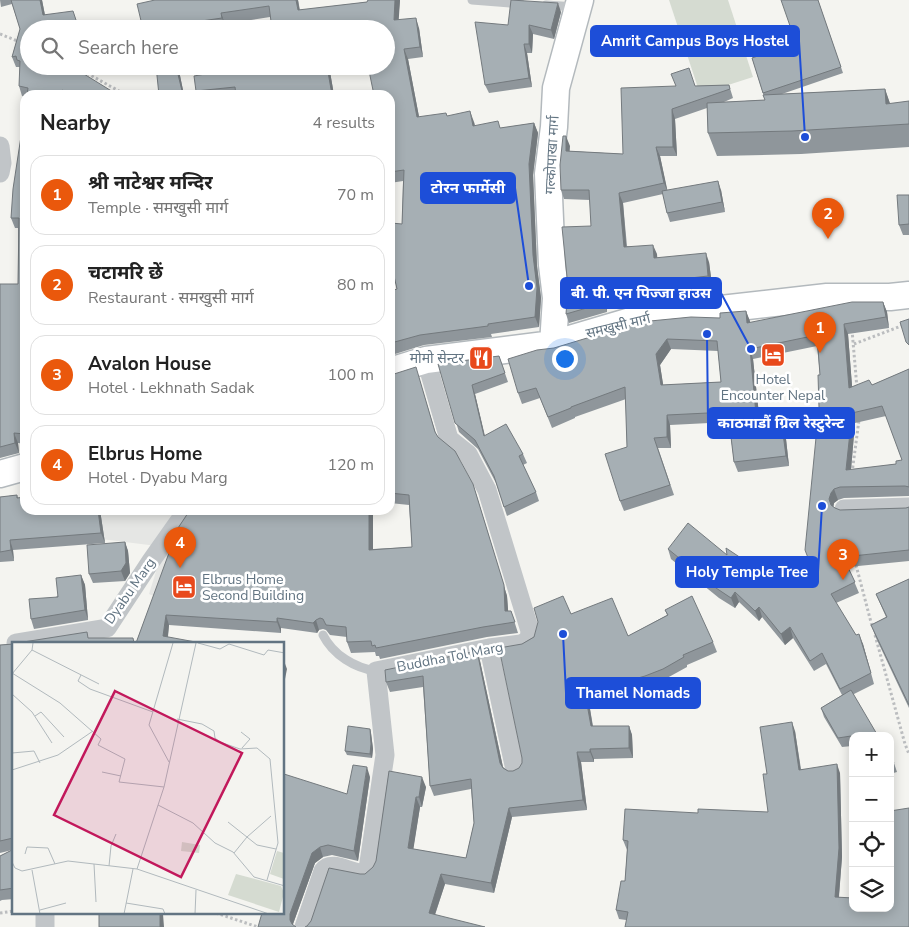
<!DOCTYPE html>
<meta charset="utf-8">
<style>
body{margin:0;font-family:"Nunito Sans","Noto Sans Devanagari",sans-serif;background:#f6f6f6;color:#222}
.controls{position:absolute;right:15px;bottom:15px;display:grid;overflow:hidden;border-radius:10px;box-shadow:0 2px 12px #0003}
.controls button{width:45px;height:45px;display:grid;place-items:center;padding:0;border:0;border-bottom:1px solid #e0e0e0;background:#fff;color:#222;font:25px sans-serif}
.you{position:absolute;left:564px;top:358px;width:18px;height:18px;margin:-12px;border:4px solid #fff;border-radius:50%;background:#1a73e8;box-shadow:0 0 0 8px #1a73e833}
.badge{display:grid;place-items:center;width:32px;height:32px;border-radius:50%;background:#ea580c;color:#fff;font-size:16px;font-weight:700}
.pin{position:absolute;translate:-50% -41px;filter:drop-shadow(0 1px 2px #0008)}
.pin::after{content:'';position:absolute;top:26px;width:18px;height:15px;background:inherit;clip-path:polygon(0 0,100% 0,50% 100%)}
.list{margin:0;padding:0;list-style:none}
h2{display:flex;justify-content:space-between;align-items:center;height:65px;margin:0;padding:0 20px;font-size:21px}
h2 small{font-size:16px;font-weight:400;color:#767676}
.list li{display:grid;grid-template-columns:32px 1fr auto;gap:15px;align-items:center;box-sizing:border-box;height:80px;margin:0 10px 10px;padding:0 10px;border:1px solid #e0e0e0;border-radius:15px}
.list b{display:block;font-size:19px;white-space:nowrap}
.list p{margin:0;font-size:16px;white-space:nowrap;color:#767676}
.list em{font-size:16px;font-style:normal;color:#767676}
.icon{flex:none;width:28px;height:28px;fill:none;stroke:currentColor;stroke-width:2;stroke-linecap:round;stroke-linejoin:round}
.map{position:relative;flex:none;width:909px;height:927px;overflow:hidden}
.search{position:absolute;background:#fff;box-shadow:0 2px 12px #0003;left:20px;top:20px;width:375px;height:55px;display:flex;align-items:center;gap:12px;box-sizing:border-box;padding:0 18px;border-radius:28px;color:#767676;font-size:19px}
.panel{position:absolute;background:#fff;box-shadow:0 2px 12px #0003;left:20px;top:90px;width:375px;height:425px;border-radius:15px}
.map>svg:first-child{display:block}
</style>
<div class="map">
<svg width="909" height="927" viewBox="0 0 909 927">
<rect width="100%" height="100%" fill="#f4f4f0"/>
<path fill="#e5e6e4" d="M58 510 175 511 163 543 172 554 204 618 149 594 159 562 157 546 61 534Z"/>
<path fill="#d5dbd1" d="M669 0H728L753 77 700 94Z"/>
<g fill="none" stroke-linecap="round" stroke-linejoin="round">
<defs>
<path id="secondary" d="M553 344 556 298 552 265 548 174 554 127 556 88 580 0
M390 371 426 360 553 344 641 318 827 297H890L909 295
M0 474 25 467"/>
</defs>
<use href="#secondary" stroke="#b3b9bd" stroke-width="29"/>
<path stroke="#bbbdbf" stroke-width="3" stroke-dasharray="2.5 2.5" stroke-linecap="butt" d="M0 34 20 42
M74 66 126 95
M852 330 857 388
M854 344 909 323
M852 473 859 420
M856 565 872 626
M875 635 905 744 909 754
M0 913 14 911
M216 913 258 927"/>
<path stroke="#c1c5c8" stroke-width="9" d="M472 0 521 4
M546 5 576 7
M323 635C333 655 355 668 376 671"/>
<path stroke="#c1c5c8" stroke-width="19" d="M0 146 2 163 0 173
M844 509 909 507
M16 643 107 628 151 561 187 510
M489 648 515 770
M45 927V913
M304 927 323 871C332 859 351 874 364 873L368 869 385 755 376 671 489 648 521 644 529 640 530 631 487 490 468 454 449 439 426 360"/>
<use href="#secondary" stroke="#fff" stroke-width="26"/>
</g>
<path fill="#8f969b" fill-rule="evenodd" d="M0 0H43H42L45 15 29 66 118 95H25V97L22 96 19 86 20 67H16L12 57 20 29 12 4 1 7Z
M155 0H298L300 10 367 2 368 0H400L398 20 419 28 423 57 408 59 419 117 447 116 474 122 475 126 501 128 534 123 538 133 533 175 537 266 541 298 539 327 491 334 492 337 424 345 395 354 391 343 397 289 391 262 402 224 403 181 390 183V95L386 29 270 17 225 24 226 28 223 29H143Z
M818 0 843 73 782 94 885 89 890 104 909 101V147L801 154 717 156 708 133 707 108 675 119 677 156H660L667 190H721L725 212 670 222 667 213 663 194 623 203 627 246 657 254V258L709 262 712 285 649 292 650 297 606 301 607 312 569 323 566 314 591 226 590 200 564 199 561 190 570 146 569 151 623 154 695 86 729 85 733 98 724 102 765 100 752 58 796 43Z
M561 12 554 39 533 34 532 53H527L532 87 489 93 485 85 508 25Z
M152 66H178L184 95 156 69H153Z
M250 66H329L334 95H197L196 91Z
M25 110V444L18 443 19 453 0 458V284H18V228H15L11 218Z
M909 195V235H903L899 225Z
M883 302 887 312 889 328 848 334 852 387 872 385 909 369V496L844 498 838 500 834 503 833 507 840 510 906 508 909 507V561L848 567 859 593 836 603 856 635 863 644 874 684 854 694 852 746 842 747 824 717 821 708 842 695 826 664 814 671 793 638 785 645 762 617 759 621 739 602 735 608 719 598 671 559 668 549 727 555 759 570 783 576 810 563 819 407 820 375 817 346 753 359 759 414 784 421 789 466 738 472 734 462 729 422 670 425 671 448H658L674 495 624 511 620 501 627 447 626 399 575 417V418L552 428 540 398 522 404 518 393 554 348 720 318 746 311 750 323ZM671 349 718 351 721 382 663 385 660 365ZM886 416 902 460 896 464 851 470 855 423Z
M499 356 508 382 475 394 485 436 523 454 527 463 523 465 536 492 539 501 507 516 496 483 478 449 459 432 438 364Z
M419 378 436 434 473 484 507 596 508 611H511L518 633 487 637 380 659 379 656H376L375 652 351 653 347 642V637L330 635 326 630 323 629 319 630 317 633 281 628V633L169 625 168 637 136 643 172 546 170 540 190 510H373V549L412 547 409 505 390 503V381Z
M17 495 18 498 100 510 105 543 13 550 14 561 0 562V497Z
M125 542 128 551 130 573 125 581 93 583 89 574Z
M81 575 85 585 88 620 34 629 31 619Z
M909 579V708L876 638 871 625 886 617 876 594Z
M665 610 713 642 717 652 687 665V667L667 678 648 686 589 703 593 726H629L632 735 633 758 594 759V762H581L587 810 512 817 494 893 445 884 435 915 307 926 360 874H365L373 867 376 861 389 771 426 787 422 807H420L413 849 466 858 474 823 471 789 434 796 430 786 423 687 390 692 386 682 480 661 503 767 508 771H513L519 768 522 763V644L571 614 628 636 667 615Z
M14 644V899L2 900 0 901V856L12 850 0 853V645Z
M370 729 371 733 373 749 372 758 347 755 345 751Z
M795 731 801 769 840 773 842 857 839 897 890 908 909 927 626 920 619 919 616 910 625 881 627 850 623 840 698 813 768 812 767 774Z
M890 757 894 763 897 772 890 774Z
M370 777 358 861 332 855 323 857 315 863 293 924 262 913 347 794Z"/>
<path fill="#747a7e" d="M40 0H42L47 26 43 15Z
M296 0H298L301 21 298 10Z
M395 0H400L398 31 394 20Z
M558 3 561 12 554 39 551 30Z
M221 13 225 24 226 28 222 18Z
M416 18 419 28 423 57 420 47Z
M529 25 533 34 532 53 529 44Z
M524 44 527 53 532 87 529 78Z
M404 49 408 59 421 127 417 117Z
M176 66H178L184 95H183Z
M327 66H329L334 95H332Z
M885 89 893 112 886 104Z
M672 109 675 119 677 156 673 147Z
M470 111 474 122 477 136 473 126Z
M534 123 538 133 533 175 537 266 541 298 539 327 535 317 529 164Z
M566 136 570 146 569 161 566 151Z
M656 147 660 156 668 193 664 183Z
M718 181 721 190 725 212 722 202Z
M619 193 623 203 627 256 624 247Z
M653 245 657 254 658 267 654 258Z
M706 253 709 262 712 285 708 276Z
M646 283 649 292 650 297 646 287Z
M602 291 606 301 607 312 604 303Z
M883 302 887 312 889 328 886 317Z
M746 311 750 321 751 334 747 323Z
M844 324 848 334 853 398 849 388Z
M667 339 671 349 660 365 665 396 661 385 656 354Z
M750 349 753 359 760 424 756 414Z
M472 385 475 394 487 446 484 436Z
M780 411 784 421 789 466 786 456Z
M852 413 855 423 850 480 846 470Z
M667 415 670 425 671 448 667 437Z
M14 433 18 443 19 453 15 443Z
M473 484 507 596 509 622 505 611Z
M834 489 838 500 834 503 833 509 829 499 831 493Z
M98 510H100L105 543 101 533Z
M369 510H373V560L369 550Z
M10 540 13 550 14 561 11 550Z
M125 542 128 551 130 573 125 581 121 571Z
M81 575 85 585 88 620 85 610Z
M735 592 739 602 735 608 731 598Z
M759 607 762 617 759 621 755 611Z
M166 615 169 625 167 643 163 636Z
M277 618 281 628V633L277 622Z
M316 620 319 630 317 633 313 623Z
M790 627 793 638 785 645 781 634Z
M859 634 863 644 874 684 871 673Z
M477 651 480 661 504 772 500 763Z
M284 661 287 669 284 684Z
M585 693 589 703 594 735 591 726Z
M792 722 795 731 802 779 799 770Z
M629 726 632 735 633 758 629 748Z
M370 729 371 733 373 749 372 758 370 754Z
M590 749 594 759V762L590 752Z
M577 752 581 762 587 810 583 800Z
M837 764 840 773 842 857 838 906 835 897Z
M367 767 370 777 358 861 354 851Z
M422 777 426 787 422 807 419 797Z
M416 797 420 807 412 858 408 848Z
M509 808 512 817 494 893 491 883Z
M320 847 323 857 315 863 293 924V927L290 920V914L312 853Z
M441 874 445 884 432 923 429 913Z
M160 913H163V914L164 927H160Z"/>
<path fill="#a6afb4" stroke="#747a7e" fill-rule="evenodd" d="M11 0H40L43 15 73 11 79 29H29V66H71L118 95H71L62 90 61 95H27L28 88 19 86 20 61 17 60 16 56 12 57 20 29Z
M155 0H296L298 10 367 2 368 0H395L394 20 416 18 420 47 404 49 417 117 446 113 447 116 470 111 473 126 498 121 500 128 534 123 529 164 533 255 537 288 535 317 488 324V326L420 335 391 343V291L397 289 391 263H394L391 262V223L402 224 404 170 390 172V95H374L368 66H386V29H272L269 6 221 13 222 18 167 26 168 29H143L137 4Z
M511 0 558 3 551 30 529 25V44H524L529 78 485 85 475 22 508 25Z
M781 0H818L841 67 763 93 752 58 796 43Z
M156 66H176L183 95H159Z
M250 66H327L332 95H236L235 87 196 91 194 76Z
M689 68 695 86 729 85 730 89 672 109 673 147H656L664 183 619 193 624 247 653 245 654 258 706 253 708 276 646 283V287L602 291 604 303 566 314 568 287 562 227 591 226 589 190H561L560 165 563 136H566V151L623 154 621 88 676 86 671 74Z
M885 89 886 104 909 101V124L792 131 708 133 707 103 765 100 763 95Z
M25 110V434L14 433 15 443 0 447V284H18L19 218H11L13 189Z
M718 181 722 202 667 213 662 191Z
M897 195H909V224L899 225Z
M852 302H883L886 317 844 324 849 388 869 380 872 385 909 369V487L905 486 840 487 834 489 831 493 829 499 831 505 835 508 840 510 906 508 909 507V550L843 557 855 582 831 594 856 635 859 634 871 673 840 689 822 653 810 661 790 627 781 634 759 607 755 611 735 592 731 598 716 588 668 549 688 523 727 555 726 548 759 570 767 561 783 576 810 563 805 550 819 407 818 375H820L817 335 750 349 756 414 780 411 786 456 734 462 728 412 667 415V437L654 438 670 485 620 501 605 454 627 447 625 387 571 407V408L548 417 536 388 518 393 508 359 537 350 554 348 640 322 691 317 720 318V313L746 311 747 323ZM667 339 717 341 721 382 661 385 656 354ZM882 406 902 460 896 461V464L846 470 852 413Z
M909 319V345L906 342 900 322Z
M499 356 505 373 472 385 484 436 506 424 523 454 519 456 536 492 504 507 494 476 475 440 455 423 438 364Z
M416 367 435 432 438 437 455 451 473 484 504 585 505 611H511L515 622 483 627 376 648 375 645 372 646 371 641 347 642 346 627 326 625 323 619 320 618 316 620 313 623 277 618V622L166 615 163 636 201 643H136L173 542 170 540 190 510H369V550L412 547 409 495 390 493V381H391V375Z
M17 495V498L25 497V510H98L101 533 10 540 11 550 0 552V497Z
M125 542 126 563 121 571 89 574 87 545Z
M81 575 85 610 31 619 29 599 58 597 56 578Z
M909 579V705L871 625 887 617 876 594Z
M563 596 571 614 612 598 628 636 668 615 665 610 692 596 713 642 683 655 684 657 663 669 645 676 585 693 591 726H629V748L590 749V752H577L583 800 509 808 491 883 441 874 429 913 485 927H305L307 926 311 921 329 868 360 874H365L373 867 376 861 389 771 422 777 419 797H416L408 848 466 858 474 823 471 779 430 786 423 676 386 682 385 670 477 651 500 763 503 768 508 771H513L519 768 522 763V758L499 648 522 644 534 637 538 622 534 608Z
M87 632 88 638H133L134 643H17Z
M14 644V841L13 838 0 841V645Z
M851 690 878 736H853V747L851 736 838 738 821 708Z
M792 722 799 770 837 764 839 848 835 897 853 898V908H890V811L909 808V927H625L628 912 616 910 621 881H625L628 841 623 840 625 809 698 813V809L768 812 763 774H767L760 727Z
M348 726 370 729 371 744 370 754 345 751Z
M890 757 894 763 890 764Z
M353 765 367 767 354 851 328 845 320 847 312 853 290 914V920L292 924 296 927H258L262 913H284V774L347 794Z
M14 849V888L0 890V856Z
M99 913H160V927H99Z"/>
<defs>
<symbol id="hotel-square" viewBox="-11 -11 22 22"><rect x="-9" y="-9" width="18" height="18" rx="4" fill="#e8491c" stroke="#fff"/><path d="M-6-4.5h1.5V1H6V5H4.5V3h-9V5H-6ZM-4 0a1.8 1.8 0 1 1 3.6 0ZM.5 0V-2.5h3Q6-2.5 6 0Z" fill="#fff"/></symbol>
<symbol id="restaurant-square" viewBox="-11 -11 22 22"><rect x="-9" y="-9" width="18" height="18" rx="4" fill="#e8491c" stroke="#fff"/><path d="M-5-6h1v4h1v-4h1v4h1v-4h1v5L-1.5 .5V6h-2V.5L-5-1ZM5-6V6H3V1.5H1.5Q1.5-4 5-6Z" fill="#fff"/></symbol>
</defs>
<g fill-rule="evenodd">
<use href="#hotel-square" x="759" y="341" width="28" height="28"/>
<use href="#restaurant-square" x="467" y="344" width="28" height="28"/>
<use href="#hotel-square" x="170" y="573" width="28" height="28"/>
</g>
<g text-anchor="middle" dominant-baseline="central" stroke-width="5" stroke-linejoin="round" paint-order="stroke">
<g font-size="14" fill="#627482" stroke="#fff">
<text transform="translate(552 155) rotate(-87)">गल्कोपाखा मार्ग</text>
<text transform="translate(618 326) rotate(-14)">समखुसी मार्ग</text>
<text transform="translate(130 591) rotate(-55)">Dyabu Marg</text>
<text transform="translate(450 657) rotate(-11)">Buddha Tol Marg</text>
</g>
<g font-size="14" fill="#627482" stroke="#fff" text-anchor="end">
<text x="464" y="358">मोमो सेन्टर</text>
<text x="773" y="379" text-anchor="middle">Hotel<tspan x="773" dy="16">Encounter Nepal</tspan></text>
<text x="202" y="579" text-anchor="start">Elbrus Home<tspan x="202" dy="16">Second Building</tspan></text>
</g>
</g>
<g transform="translate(12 642)">
<rect width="272" height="272" fill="#f4f4f0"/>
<path d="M170 200 188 203 187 211 169 209ZM265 209 272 211V237L258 232ZM224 232 269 244 272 251 267 270 216 253Z" fill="#d5dbd1"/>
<path fill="none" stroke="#b1b9bd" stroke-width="1" d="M186 1 208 7 217 2 252 13 256 8 273 11M20 8 87 42M0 31 48 61 89 97 86 103 113 117 107 140 152 145M0 32 20 8 21 1M69 33 66 39 78 47 141 70M0 52 20 70 40 101M23 74 29 70 52 95M165 77 190 82 202 89 203 96 208 100 228 107 245 106 258 117 266 201 255 238M229 90 238 97 230 106M0 111 22 109 28 121M157 120 137 83 161 1M0 128 46 113 81 89M90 130 109 134M146 163 181 181 203 201 221 210 242 235 273 244M216 180 245 203 264 207M222 211 235 195 259 174M13 212 15 205 36 206 43 222M0 220 3 226 10 229 56 219 125 227 257 272M82 222 84 260M97 224 99 204 104 192M125 227 152 145 184 1M20 228 28 272M114 261 151 267 153 272M28 268 54 261M112 272 121 227M183 272 184 248"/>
<path fill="#c2185b" fill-opacity="0.15" stroke="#c2185b" stroke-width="2.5" d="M103 49 230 111 169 235 42 173Z"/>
<rect width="272" height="272" fill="none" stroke="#627482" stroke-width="2.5"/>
</g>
<path fill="none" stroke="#1d4ed8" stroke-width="2" d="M805 137L799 41M529 286L515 188M751 349L721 293M707 334L708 423M822 506L818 572M563 634L566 693"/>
<g fill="#1d4ed8" stroke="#fff" stroke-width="2">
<circle cx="805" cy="137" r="5"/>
<circle cx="529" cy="286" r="5"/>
<circle cx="751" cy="349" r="5"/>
<circle cx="707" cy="334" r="5"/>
<circle cx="822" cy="506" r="5"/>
<circle cx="563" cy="634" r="5"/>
</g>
<g fill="#1d4ed8" stroke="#1d4ed8" stroke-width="2">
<rect x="591" y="26" width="208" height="30" rx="5"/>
<rect x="421" y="173" width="94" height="30" rx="5"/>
<rect x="561" y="278" width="160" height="30" rx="5"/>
<rect x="708" y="408" width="146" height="30" rx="5"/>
<rect x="676" y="557" width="142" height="30" rx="5"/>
<rect x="566" y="678" width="134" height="30" rx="5"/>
</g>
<g font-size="15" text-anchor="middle" font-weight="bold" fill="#fff">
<text x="695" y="46">Amrit Campus Boys Hostel</text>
<text x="468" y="193">टोरन फार्मेसी</text>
<text x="641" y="298">बी. पी. एन पिज्जा हाउस</text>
<text x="781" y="428">काठमाडौं ग्रिल रेस्टुरेन्ट</text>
<text x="747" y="577">Holy Temple Tree</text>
<text x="633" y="698">Thamel Nomads</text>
</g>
</svg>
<div class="controls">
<button>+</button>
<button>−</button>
<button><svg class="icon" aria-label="locate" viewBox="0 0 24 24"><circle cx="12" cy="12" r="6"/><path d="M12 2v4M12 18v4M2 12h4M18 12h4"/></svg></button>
<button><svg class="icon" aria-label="layers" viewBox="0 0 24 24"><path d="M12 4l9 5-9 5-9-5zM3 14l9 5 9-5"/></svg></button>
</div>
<div class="you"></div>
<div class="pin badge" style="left:820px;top:353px">1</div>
<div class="pin badge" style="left:828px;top:239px">2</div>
<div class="pin badge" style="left:843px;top:580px">3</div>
<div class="pin badge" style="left:180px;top:568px">4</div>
<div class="search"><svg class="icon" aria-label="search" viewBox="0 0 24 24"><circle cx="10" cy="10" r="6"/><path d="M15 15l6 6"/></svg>Search here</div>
<section class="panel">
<h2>Nearby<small>4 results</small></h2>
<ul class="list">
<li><span class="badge">1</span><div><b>श्री नाटेश्वर मन्दिर</b><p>Temple · समखुसी मार्ग</p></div><em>70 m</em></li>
<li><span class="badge">2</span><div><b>चटामरि छें</b><p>Restaurant · समखुसी मार्ग</p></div><em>80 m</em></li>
<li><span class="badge">3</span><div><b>Avalon House</b><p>Hotel · Lekhnath Sadak</p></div><em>100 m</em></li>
<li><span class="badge">4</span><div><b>Elbrus Home</b><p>Hotel · Dyabu Marg</p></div><em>120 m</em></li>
</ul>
</section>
</div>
